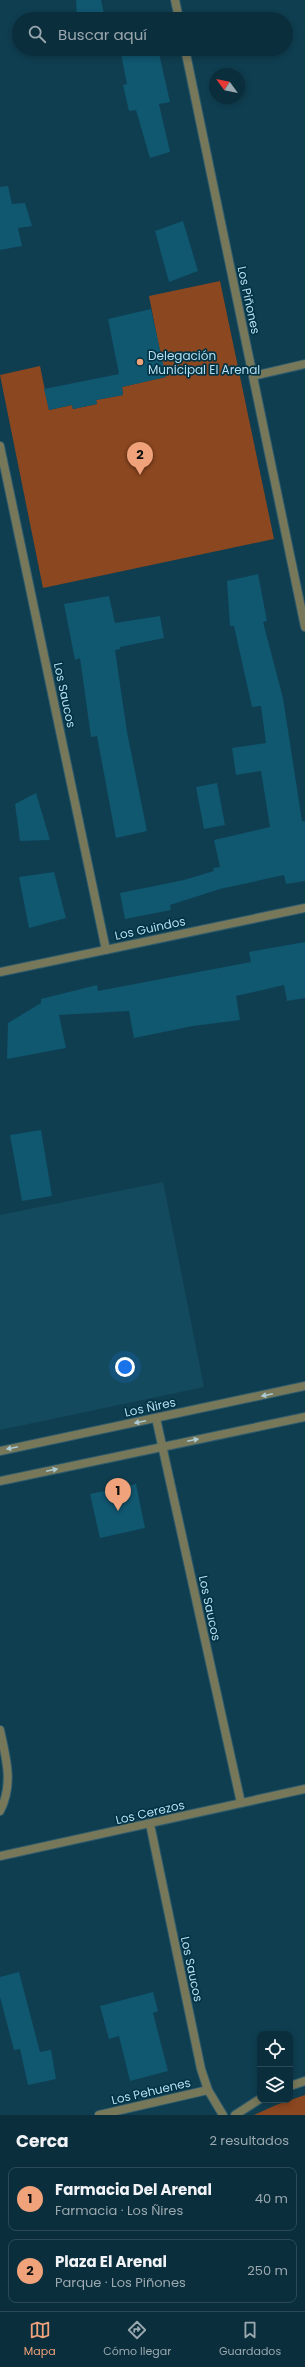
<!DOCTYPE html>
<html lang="es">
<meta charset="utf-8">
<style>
body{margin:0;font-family:Poppins,sans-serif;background:#193a47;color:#f1f3f6}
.controls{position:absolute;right:12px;bottom:12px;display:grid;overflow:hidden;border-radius:8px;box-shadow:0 2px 6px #0003}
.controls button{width:36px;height:36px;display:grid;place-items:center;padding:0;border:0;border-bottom:1px solid #2b4a56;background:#0b2e3c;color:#f1f3f6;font:20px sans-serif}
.compass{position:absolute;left:209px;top:68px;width:36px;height:36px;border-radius:50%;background:#0b2e3c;box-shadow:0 2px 6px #0003;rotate:303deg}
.you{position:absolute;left:125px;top:1367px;width:14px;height:14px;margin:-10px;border:3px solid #fff;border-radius:50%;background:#1a73e8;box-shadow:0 0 0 6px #1a73e833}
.badge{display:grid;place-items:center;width:26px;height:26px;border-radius:50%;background:#f0a27a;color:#111;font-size:13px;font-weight:700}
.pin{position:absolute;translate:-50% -33px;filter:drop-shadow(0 1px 2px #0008)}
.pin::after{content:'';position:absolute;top:21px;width:14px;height:12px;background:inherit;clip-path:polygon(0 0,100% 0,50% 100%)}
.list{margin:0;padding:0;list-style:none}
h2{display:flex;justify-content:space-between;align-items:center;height:52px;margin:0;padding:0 16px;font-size:17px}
h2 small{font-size:13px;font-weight:400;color:#9aa8af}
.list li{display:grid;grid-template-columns:26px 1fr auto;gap:12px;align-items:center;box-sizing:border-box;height:64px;margin:0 8px 8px;padding:0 8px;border:1px solid #2b4a56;border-radius:8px}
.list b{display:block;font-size:15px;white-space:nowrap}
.list p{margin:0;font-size:13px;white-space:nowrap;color:#9aa8af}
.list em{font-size:13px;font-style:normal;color:#9aa8af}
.icon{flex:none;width:22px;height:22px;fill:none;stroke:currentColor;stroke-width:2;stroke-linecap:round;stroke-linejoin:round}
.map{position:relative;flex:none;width:305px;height:2115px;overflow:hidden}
.search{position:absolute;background:#0b2e3c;box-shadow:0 2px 6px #0003;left:12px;right:12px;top:12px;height:44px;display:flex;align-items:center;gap:10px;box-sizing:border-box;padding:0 14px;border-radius:22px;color:#9aa8af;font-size:15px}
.sheet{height:196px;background:#0b2e3c}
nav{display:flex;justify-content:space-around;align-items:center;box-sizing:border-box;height:56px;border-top:1px solid #2b4a56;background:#0b2e3c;font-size:11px;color:#9aa8af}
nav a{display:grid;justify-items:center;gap:2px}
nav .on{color:#f0a27a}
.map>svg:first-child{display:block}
</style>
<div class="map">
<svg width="305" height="2115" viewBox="0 0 305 2115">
<rect width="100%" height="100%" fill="#0f3e50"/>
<path fill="#144a5e" d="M163 1182 204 1387 0 1430V1215Z"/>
<path fill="#8b4720" d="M220 281 274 539 43 588 0 375 40 366 49 410 72 405 73 409 97 404 96 400 123 395 122 387 165 377 149 296Z
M305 2095V2115H254L276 2105Z"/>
<path fill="#105770" d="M76 0H101L105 19H77Z
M120 49H158L170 102 159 104 170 152 150 158 136 110 129 111 123 85 127 84Z
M8 186 12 204 25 203 32 226 18 228 22 246 0 250V187Z
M183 221 198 271 169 282 155 231Z
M151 309 166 377 122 387 123 395 96 400 97 404 73 409 72 405 49 410 44 389 119 374 108 319Z
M258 574 267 621 263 622 283 698 302 821H305V881L286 884 284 875 220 889 170 905 171 910 125 919 120 893 184 880 214 871 213 868 220 867 214 840 270 827 261 771 236 775 232 748 266 743 261 706 252 707 234 626H230L227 581Z
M109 596 115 623 160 616 164 638 120 647V649L115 650 127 732 147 831 116 838 97 736 91 737 80 658 75 660 64 604Z
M217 783 225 825 204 829 196 787Z
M36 793 50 840 20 841 15 804Z
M54 872 66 918 29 928 19 877Z
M305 942V998L287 1001 284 985 236 996 240 1020 193 1026 134 1038 129 1011 59 1015 66 1048 7 1059 8 1023 41 1003V999L97 985 98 991 251 962 249 952Z
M41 1130 52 1196 22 1201 10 1135Z
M136 1484 145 1528 100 1538 90 1494Z
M19 1972 40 2052 51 2050 56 2079 28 2085 20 2049 14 2050 0 1997V1977Z
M153 1992 158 2011 153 2013 168 2071 130 2081 119 2036 109 2039 100 2006Z"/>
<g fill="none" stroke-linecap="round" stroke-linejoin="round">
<defs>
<path id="minor" d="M175 0 179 19
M185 49 305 627
M253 376 305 364
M0 446 106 950
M0 972 305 908
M156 1418 241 1803
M0 1730C6 1758 14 1784 0 1811
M150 1824 201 2069 208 2090 223 2115
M0 1856 305 1789
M99 2115 208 2090"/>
<path id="tertiary" d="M0 1451 305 1386
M0 1481 305 1417
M290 2086 305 2081
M235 2115 260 2099"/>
</defs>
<use href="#minor" stroke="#2d5b6d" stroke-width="10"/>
<use href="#tertiary" stroke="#2d5b6d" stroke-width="10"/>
<use href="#minor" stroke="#77775a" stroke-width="8"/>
<use href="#tertiary" stroke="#77775a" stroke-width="8"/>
</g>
<defs><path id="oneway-solid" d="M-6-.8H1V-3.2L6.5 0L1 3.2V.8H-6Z"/></defs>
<g fill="#aac9d2">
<use href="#oneway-solid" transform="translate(267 1395) rotate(168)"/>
<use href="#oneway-solid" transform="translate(140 1422) rotate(168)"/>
<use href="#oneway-solid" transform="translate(193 1440) rotate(-12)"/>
<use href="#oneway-solid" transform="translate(12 1448) rotate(168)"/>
<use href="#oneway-solid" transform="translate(52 1470) rotate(-12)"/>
</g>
<circle fill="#f0a27a" stroke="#023445" stroke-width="1.5" cx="140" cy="362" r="4"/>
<g text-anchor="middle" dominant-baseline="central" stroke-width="3.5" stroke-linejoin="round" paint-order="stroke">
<g font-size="12" fill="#b7def0" stroke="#023445">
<text transform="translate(249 300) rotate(78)">Los Piñones</text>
<text transform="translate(65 695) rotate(78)">Los Saucos</text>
<text transform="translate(150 928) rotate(-12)">Los Guindos</text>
<text transform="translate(150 1407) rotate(-12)">Los Ñires</text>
<text transform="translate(210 1608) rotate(78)">Los Saucos</text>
<text transform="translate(150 1812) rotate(-13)">Los Cerezos</text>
<text transform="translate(192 1969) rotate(78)">Los Saucos</text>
<text transform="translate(151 2091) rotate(-13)">Los Pehuenes</text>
</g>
<g font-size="12" fill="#b7def0" stroke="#023445" text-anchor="start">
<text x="148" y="355">Delegación<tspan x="148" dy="14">Municipal El Arenal</tspan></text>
</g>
</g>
</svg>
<div class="controls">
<button><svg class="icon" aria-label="locate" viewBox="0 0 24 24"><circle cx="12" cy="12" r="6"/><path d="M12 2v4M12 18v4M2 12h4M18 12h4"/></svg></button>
<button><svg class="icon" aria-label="layers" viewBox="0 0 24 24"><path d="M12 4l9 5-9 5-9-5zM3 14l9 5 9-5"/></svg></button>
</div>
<svg class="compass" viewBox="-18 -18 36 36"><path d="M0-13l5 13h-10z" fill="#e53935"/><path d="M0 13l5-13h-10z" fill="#9aa8af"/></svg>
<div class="you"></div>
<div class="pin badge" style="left:118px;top:1511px">1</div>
<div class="pin badge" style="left:140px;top:475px">2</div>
<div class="search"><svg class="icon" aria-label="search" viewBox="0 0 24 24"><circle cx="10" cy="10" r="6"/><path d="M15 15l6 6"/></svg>Buscar aquí</div>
</div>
<section class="sheet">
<h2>Cerca<small>2 resultados</small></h2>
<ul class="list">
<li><span class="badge">1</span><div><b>Farmacia Del Arenal</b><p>Farmacia · Los Ñires</p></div><em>40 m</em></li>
<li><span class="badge">2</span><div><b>Plaza El Arenal</b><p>Parque · Los Piñones</p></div><em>250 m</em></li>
</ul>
</section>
<nav>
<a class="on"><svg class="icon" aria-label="map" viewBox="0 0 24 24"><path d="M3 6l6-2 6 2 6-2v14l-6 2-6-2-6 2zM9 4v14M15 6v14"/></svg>Mapa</a>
<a><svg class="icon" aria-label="directions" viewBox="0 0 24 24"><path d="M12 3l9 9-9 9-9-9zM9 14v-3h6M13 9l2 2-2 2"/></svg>Cómo llegar</a>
<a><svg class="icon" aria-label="saved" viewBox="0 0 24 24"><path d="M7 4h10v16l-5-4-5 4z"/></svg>Guardados</a>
</nav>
